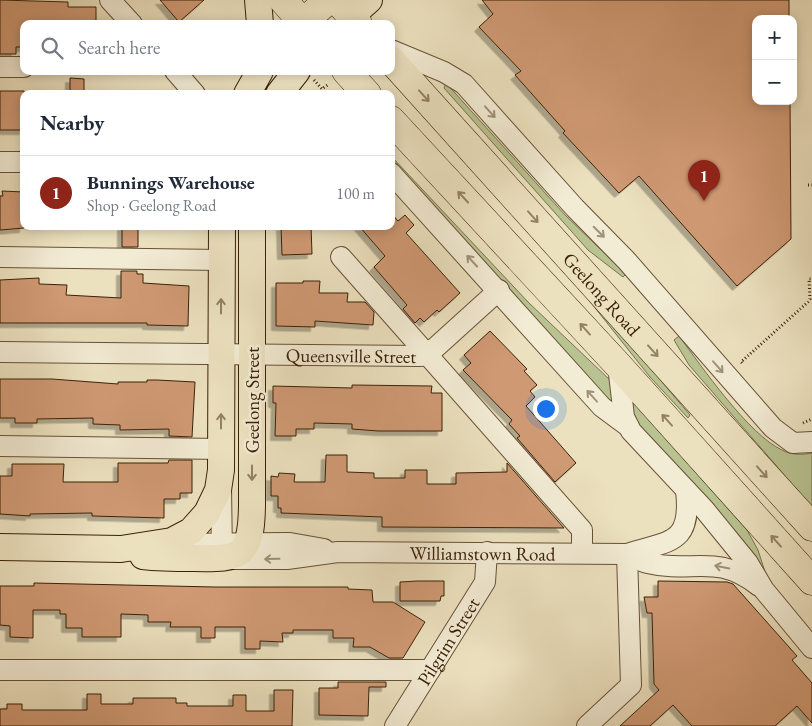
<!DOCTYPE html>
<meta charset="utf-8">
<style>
body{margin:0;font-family:"EB Garamond",serif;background:#f2f2f3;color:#1f2937}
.controls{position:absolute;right:15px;top:15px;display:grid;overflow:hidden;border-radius:10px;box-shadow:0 2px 12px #0003}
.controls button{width:45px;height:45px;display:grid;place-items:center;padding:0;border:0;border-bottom:1px solid #e0e1e3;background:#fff;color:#1f2937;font:25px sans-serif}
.you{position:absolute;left:545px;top:408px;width:18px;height:18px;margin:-12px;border:4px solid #fff;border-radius:50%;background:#1a73e8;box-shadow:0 0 0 8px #1a73e833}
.badge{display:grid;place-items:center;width:32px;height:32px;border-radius:50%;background:#8f2418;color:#fff;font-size:16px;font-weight:700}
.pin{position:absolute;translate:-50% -41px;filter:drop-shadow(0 1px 2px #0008)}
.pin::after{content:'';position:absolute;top:26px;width:18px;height:15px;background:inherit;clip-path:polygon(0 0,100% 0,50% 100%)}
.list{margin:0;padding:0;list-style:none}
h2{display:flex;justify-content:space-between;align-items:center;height:65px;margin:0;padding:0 20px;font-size:21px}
h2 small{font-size:16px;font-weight:400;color:#747a83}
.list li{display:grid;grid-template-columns:32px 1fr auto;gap:15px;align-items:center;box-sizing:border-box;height:75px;padding:0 20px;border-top:1px solid #e0e1e3}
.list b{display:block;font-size:19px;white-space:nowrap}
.list p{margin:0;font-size:16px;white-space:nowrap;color:#747a83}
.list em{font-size:16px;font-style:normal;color:#747a83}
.icon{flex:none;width:28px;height:28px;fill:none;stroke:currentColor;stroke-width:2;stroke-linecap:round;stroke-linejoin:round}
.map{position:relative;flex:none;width:812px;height:726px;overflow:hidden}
.search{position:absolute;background:#fff;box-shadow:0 2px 12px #0003;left:20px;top:20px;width:375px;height:55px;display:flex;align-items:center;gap:12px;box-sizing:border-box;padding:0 18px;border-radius:10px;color:#747a83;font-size:19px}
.panel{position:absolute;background:#fff;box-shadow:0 2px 12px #0003;left:20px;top:90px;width:375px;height:140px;border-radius:10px}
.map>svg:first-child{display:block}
</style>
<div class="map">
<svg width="812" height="726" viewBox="0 0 812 726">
<defs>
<filter id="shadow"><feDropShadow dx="-4.5" dy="4.5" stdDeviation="0" flood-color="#0004"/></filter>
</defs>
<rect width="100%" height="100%" fill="#ece1bf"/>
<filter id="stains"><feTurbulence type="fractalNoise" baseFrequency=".004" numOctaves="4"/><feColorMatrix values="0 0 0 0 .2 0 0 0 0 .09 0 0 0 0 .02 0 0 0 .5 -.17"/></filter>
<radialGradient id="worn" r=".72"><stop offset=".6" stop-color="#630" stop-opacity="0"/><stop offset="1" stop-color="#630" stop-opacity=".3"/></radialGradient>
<path fill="#b9c291" stroke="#7a724c" d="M446 83 565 215 626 274 623 277 588 250 444 88Z
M429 122 624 337 690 415 688 418 650 377 588 299Z
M391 156 529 303 610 380 614 407 402 174 391 162Z
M679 336C702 367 749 435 782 450 791 455 802 455 812 453V507L689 365 674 340Z
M632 401 747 530 758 550 767 578 726 525 638 424 634 417Z"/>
<path fill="#cf9973" stroke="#3b2108" filter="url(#shadow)" d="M0 0 68 2V7H96V24H24V47H16V54H0Z
M160 0H204L179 22Z
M482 0H789V19H756V101H790L791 239 737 286 639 176 619 193 563 133 565 131 515 75 521 71 479 27 493 14Z
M70 78 84 79V94H70Z
M0 91H24V130H0Z
M2 191 24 192V228L0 230V196H3Z
M391 213 398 221 405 215 414 225 406 233 460 293 439 312 437 310 424 322 420 318 415 323 403 309 407 305 374 267 385 256 359 226H391Z
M122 226H138V247H122Z
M281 226H311L312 254 282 255Z
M121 271H137V274H143V283L189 286 188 326 147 325V323H0V280L39 278V284L67 285 66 295 121 298Z
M303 281H320L319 293H348L347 302H365L374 312 373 325 315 321V327L276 326V283H303Z
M490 331 527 369 524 371 537 385 530 391 535 397 526 406 576 463 555 482 517 438 520 436 509 424 512 420 463 370 471 363 464 355Z
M0 379H52L118 384V382H147V380H157L195 382 192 437 169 436V429L120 430V425L93 424V418L37 419V423H15V418H0Z
M352 385 432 386 431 393H442V431H378L352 429V424L314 423V429H296V436H275L276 403H273V386L352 388Z
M326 455H347V472L374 473V478H405V470H427V484H456V473L507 472V463L564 528 382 527V517L281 513V508H278V496H271V476L278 477 279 473 295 474 294 482H325Z
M169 460H192V493H180V499H164V518L92 516V513L30 514V516L0 514V476H12V464H64L63 482H118V463H168Z
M417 581H444V596H441L440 601H400V582Z
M658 581 727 582 733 584 797 656 792 660 812 683V723L797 706 775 726H692L673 705 650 726H620L659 690 654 684 652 613H647L644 597H658Z
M34 583 215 587H348V589L372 590 373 602H393L425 622 403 658H389L370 647H353L354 638H333V630H293V633H282L283 642 260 641V649H245V627H215V638H201V627H170L171 622H148V615L121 614V637H82V628H66V614H60V610H33V638L10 637V626L0 625V586H34Z
M338 682H386V687H369L368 716 319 715V688H338Z
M274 690H293L292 726H0V709H7V704H22V710H87V694H101V704H133V698H176V703H187V706H233V695H246V711H274Z"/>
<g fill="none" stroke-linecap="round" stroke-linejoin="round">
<defs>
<g id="minor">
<path d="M110 0 132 24"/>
<path d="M391 50 444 72 464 84 575 208 626 260 773 428 793 443 812 442"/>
<path d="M0 67H24"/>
<path d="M175 71 195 94"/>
<path d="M0 162H24"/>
<path d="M391 173 602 407 629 427"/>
<path d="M0 257 221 260"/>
<path d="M341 257 582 530V553"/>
<path id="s1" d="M0 352 421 356 435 348 499 290"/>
<path d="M618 365 624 417 631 431 704 509 748 563 764 590 812 648"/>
<path d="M0 446 221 449"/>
<path d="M221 486 222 557"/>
<path d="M168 544 290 543 324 549"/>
<path d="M627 554C633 557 641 562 648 563 693 574 716 552 759 586"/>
<path id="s2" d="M225 559H287L338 552 627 554C669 540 692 546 686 490"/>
<path d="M0 670H430"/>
<path id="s3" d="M395 726 485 582 487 552"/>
<path d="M587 726 631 685 627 554"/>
</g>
<path id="major" d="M258 0 260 24
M351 16 369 0
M247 94 260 71
M279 94 297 71
M0 547 121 549 172 541 191 531 207 513 218 490 221 470 222 226
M143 556C160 558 177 558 194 558 242 559 251 557 252 506V226"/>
<g id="highway">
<path d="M283 0 304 24"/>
<path d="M337 0 358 24"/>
<path d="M303 23 328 0"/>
<path id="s4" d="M391 60 812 527"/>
<path d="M346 71 367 94"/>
<path d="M391 120 618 365 812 581"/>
</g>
</defs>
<use href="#minor" stroke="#675136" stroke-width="22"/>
<use href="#major" stroke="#3b2108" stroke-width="28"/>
<use href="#highway" stroke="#3b2108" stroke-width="29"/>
<path stroke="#3b2108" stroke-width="3" stroke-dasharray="1 2.5" stroke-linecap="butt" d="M314 80 322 89 329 84
M808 185H812
M742 363 741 362 808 302 810 299 809 279H812
M803 423 812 419"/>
<use href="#minor" stroke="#f3ecd5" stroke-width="20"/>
<use href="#major" stroke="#ece1bf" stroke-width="26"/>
<use href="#highway" stroke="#ece1bf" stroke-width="28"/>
</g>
<defs><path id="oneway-shaft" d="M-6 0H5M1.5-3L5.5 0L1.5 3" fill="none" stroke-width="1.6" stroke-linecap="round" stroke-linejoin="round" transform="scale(1.25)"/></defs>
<g stroke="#948164">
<use href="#oneway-shaft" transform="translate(424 96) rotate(48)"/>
<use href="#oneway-shaft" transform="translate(463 197) rotate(-133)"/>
<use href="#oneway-shaft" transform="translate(533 217) rotate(48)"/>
<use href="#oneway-shaft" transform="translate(221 306) rotate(-90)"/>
<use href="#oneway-shaft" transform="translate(585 329) rotate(-132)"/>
<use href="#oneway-shaft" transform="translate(653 351) rotate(48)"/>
<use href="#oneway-shaft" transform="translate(667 420) rotate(-132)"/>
<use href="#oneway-shaft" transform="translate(221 421) rotate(-90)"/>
<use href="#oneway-shaft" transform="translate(762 472) rotate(48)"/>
<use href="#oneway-shaft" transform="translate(252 473) rotate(90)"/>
<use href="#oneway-shaft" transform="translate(776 541) rotate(-132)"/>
</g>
<g stroke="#a09179">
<use href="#oneway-shaft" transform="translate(490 112) rotate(48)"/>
<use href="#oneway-shaft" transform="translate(599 232) rotate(45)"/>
<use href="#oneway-shaft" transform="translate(472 261) rotate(-133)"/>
<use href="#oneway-shaft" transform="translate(718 367) rotate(49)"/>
<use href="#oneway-shaft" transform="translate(592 396) rotate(-132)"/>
<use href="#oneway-shaft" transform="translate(272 559) rotate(179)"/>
<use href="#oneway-shaft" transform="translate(722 567) rotate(-169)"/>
</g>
<g text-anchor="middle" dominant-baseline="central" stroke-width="5" stroke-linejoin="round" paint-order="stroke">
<g font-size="19" fill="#3b2108" stroke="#f3ecd5">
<text stroke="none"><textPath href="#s4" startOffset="315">Geelong Road</textPath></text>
<text stroke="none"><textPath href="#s1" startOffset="351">Queensville Street</textPath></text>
<text transform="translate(252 400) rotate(-90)">Geelong Street</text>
<text stroke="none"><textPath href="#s2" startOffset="258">Williamstown Road</textPath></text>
<text stroke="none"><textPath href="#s3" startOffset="100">Pilgrim Street</textPath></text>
</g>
</g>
<rect width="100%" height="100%" filter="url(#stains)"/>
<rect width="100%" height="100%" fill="url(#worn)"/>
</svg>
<div class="controls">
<button>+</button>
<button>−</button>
</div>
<div class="you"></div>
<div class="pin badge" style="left:704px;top:201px">1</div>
<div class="search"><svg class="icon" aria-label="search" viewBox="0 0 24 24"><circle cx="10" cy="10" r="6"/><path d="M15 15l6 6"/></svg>Search here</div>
<section class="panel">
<h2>Nearby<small></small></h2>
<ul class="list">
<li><span class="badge">1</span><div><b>Bunnings Warehouse</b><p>Shop · Geelong Road</p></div><em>100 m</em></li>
</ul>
</section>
</div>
